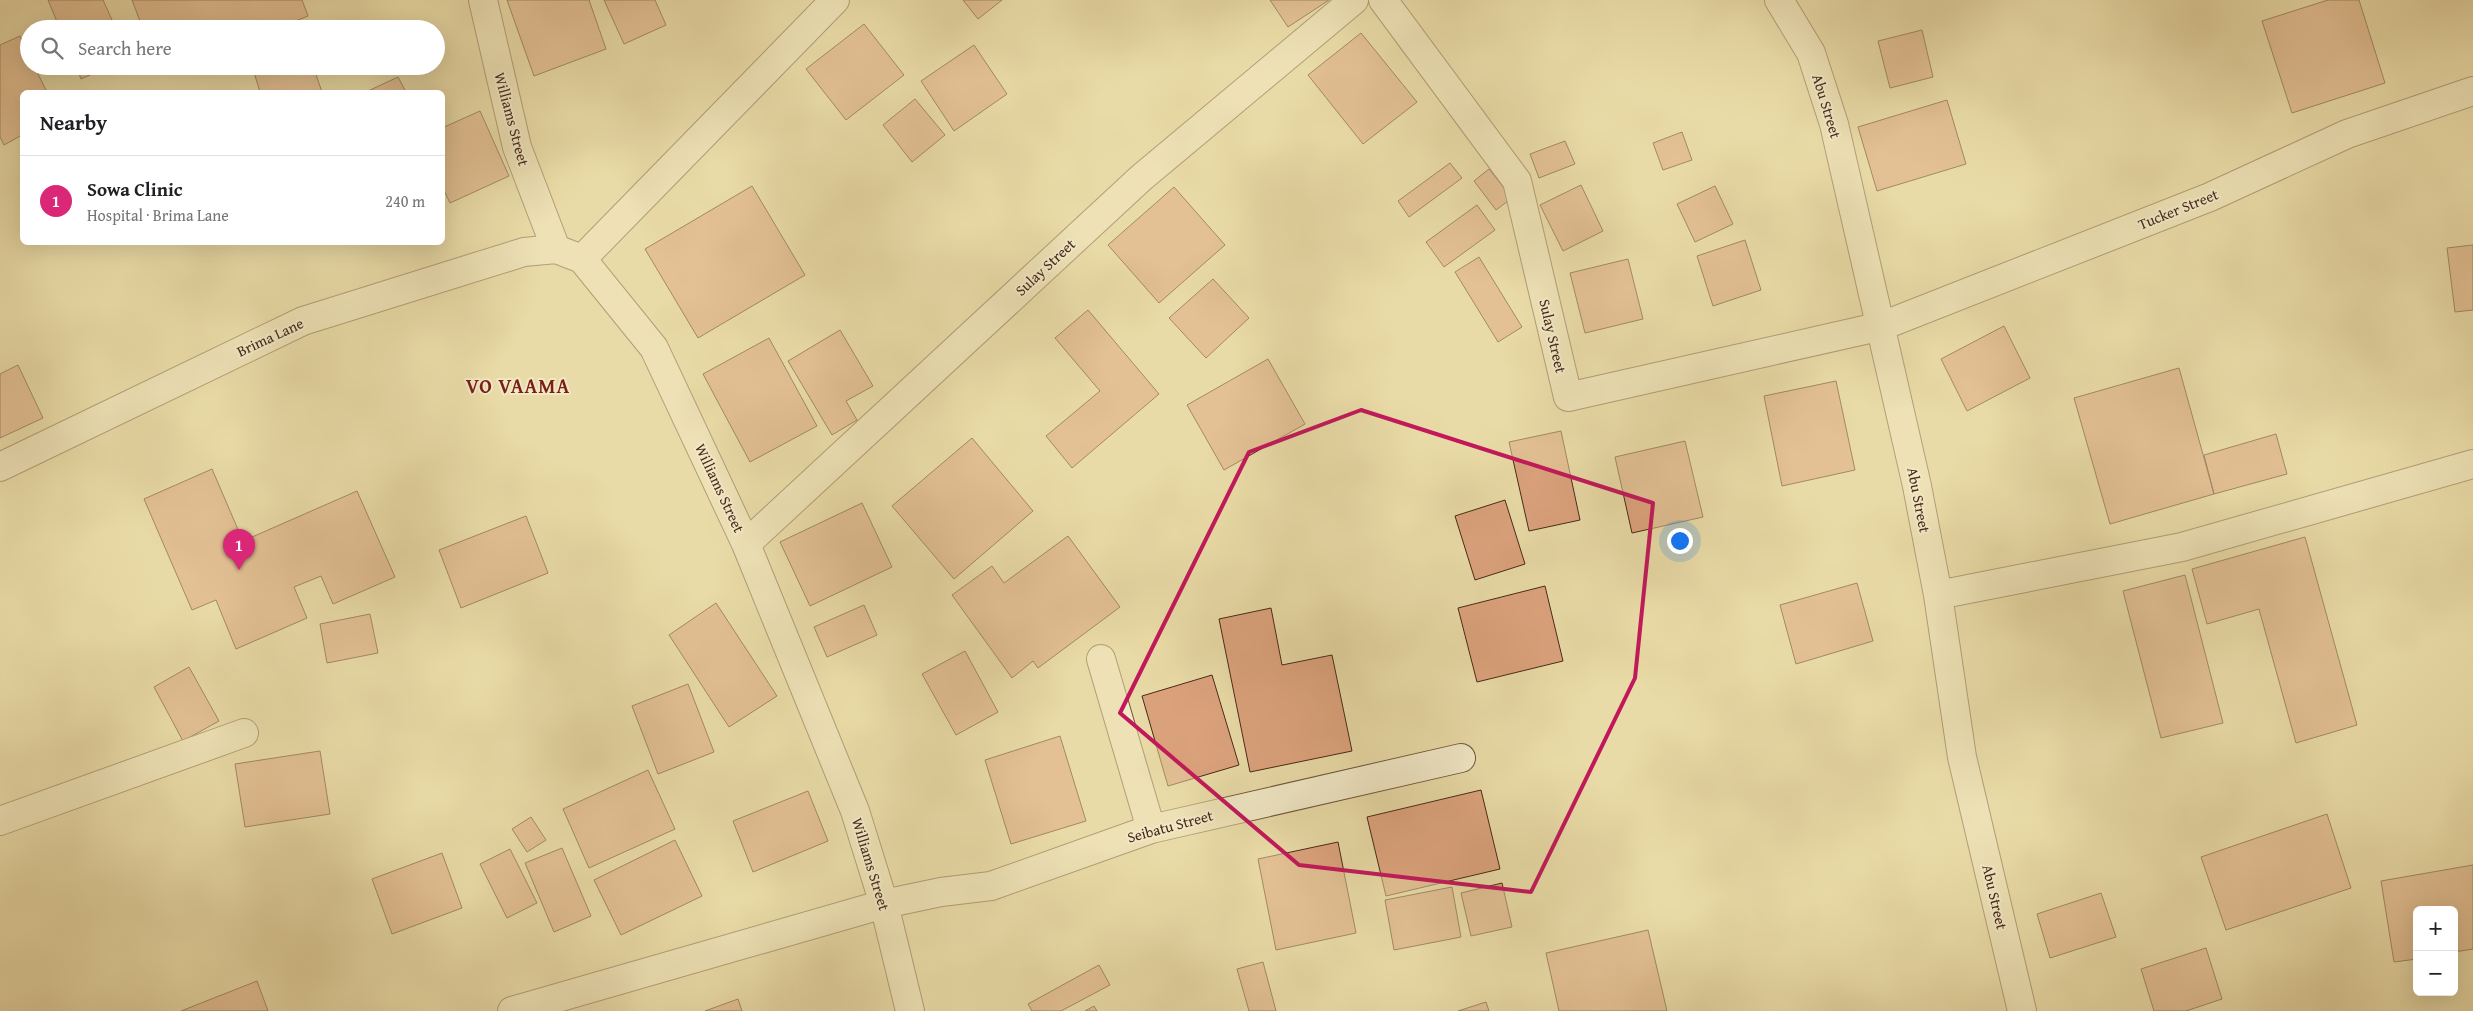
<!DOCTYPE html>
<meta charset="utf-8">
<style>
body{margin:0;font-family:"Gentium Book Plus",serif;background:#f6f6f6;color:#202124}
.controls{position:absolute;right:15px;bottom:15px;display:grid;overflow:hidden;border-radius:8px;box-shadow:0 5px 20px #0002}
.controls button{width:45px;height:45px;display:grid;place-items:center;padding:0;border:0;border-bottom:1px solid #e0e0e0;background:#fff;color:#202124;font:25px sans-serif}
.you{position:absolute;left:1679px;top:540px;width:18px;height:18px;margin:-12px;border:4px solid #fff;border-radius:50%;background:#1a73e8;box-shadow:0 0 0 8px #1a73e833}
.badge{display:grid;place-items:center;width:32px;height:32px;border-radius:50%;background:#db2777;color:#fff;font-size:16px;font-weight:700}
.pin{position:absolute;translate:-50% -41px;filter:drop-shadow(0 1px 2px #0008)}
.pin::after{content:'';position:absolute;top:26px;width:18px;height:15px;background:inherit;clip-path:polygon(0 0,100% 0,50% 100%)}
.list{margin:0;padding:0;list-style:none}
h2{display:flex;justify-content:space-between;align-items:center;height:65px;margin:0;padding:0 20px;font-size:21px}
h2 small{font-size:16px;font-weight:400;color:#757577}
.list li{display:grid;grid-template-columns:32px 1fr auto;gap:15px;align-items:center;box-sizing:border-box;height:90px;padding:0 20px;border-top:1px solid #e0e0e0}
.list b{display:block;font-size:19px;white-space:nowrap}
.list p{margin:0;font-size:16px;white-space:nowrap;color:#757577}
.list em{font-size:16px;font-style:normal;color:#757577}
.icon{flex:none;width:28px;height:28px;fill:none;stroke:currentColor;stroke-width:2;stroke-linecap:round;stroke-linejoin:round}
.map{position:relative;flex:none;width:2473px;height:1011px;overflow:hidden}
.search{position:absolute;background:#fff;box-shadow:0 5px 20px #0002;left:20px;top:20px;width:425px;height:55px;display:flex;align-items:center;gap:12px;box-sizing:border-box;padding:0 18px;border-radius:28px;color:#757577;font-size:19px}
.panel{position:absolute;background:#fff;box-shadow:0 5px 20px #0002;left:20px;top:90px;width:425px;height:155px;border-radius:8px}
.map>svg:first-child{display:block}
</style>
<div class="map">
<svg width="2473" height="1011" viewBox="0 0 2473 1011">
<rect width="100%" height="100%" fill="#e9dba7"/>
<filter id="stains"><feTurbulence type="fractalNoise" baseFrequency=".004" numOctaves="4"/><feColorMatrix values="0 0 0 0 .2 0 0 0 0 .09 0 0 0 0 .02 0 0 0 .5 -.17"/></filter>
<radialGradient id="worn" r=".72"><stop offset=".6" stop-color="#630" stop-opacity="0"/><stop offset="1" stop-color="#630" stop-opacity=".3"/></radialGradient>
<path fill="#dca37d" stroke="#482819" d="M48 0H103L116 29H60Z
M132 0H302L308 16 275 29H143Z
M507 0H589L606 49 534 76Z
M604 0H655L666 25 624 44Z
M963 0H1002L978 19Z
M1270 0H1329L1288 27Z
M2328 0H2359L2385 83 2292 113 2262 21Z
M864 24 904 75 846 120 806 69Z
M1922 30 1933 77 1890 88 1878 41Z
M1361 33 1417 102 1363 144 1308 75Z
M20 36 29 55V66H34L47 92H22V135L4 145 0 137V45Z
M974 45 1007 94 954 131 921 81Z
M76 66H110L81 79Z
M157 66H177L160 73Z
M252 66H313L322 92H260Z
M398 77 406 92H366Z
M915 99 945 135 912 162 883 125Z
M1947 100 1966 164 1877 191 1858 127Z
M480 111 509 176 450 203 442 186V128Z
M1682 132 1692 160 1663 170 1653 143Z
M1565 141 1575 164 1539 178 1530 154Z
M1450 163 1462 178 1409 217 1398 201Z
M1489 169 1512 198 1496 210 1474 181Z
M1581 185 1603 231 1563 251 1540 205Z
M752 186 805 275 698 338 645 249Z
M1715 186 1733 224 1695 242 1677 204Z
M1174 187 1225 245 1159 303 1108 245Z
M1477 205 1495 230 1444 267 1426 242Z
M1745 240 1761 290 1713 306 1697 256Z
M2473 245V310L2455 312 2447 248Z
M1479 257 1522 327 1498 342 1455 272Z
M1628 259 1643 319 1585 333 1570 273Z
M1213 279 1249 318 1206 358 1169 318Z
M1088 310 1159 394 1072 468 1046 436 1100 391 1055 338Z
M2004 326 2030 378 1967 411 1941 359Z
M840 330 873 386 846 401 857 420 832 435 788 361Z
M769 338 817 426 750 462 703 374Z
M1268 359 1305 424 1224 470 1187 405Z
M18 365 43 418 0 438V374Z
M2179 368 2214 494 2110 524 2074 398Z
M1836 381 1855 470 1782 486 1764 396Z
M1561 431 1580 520 1529 531 1509 442Z
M2276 434 2287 474 2214 494 2204 455Z
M972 438 1033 511 954 579 892 506Z
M1685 441 1703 517 1632 533 1615 457Z
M212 469 243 541 357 491 395 577 333 604 321 576 294 587 307 618 236 649 216 600 192 610 144 499Z
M1505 500 1525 564 1475 580 1455 516Z
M862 503 892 567 810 606 780 542Z
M526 516 548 573 461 608 439 550Z
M1068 536 1120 607 1038 668 1033 661 1012 678 952 595 992 566 1004 583Z
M2305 537 2357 725 2296 743 2259 609 2207 624 2192 569Z
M2185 575 2223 723 2161 738 2123 591Z
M1857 583 1873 641 1796 664 1780 605Z
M1545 586 1563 661 1477 682 1458 608Z
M716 603 777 696 729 727 669 635Z
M864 605 877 635 827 657 814 627Z
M1271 608 1282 665 1332 655 1352 751 1250 772 1219 619Z
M370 614 378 653 327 663 320 624Z
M965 651 998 712 956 735 922 674Z
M189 667 219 721 183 741 154 687Z
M1212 675 1239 765 1168 786 1142 696Z
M688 684 714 752 658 774 632 706Z
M1060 736 1086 821 1011 844 985 760Z
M320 751 330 814 245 827 235 764Z
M648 770 675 829 589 868 563 809Z
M1481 790 1500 869 1386 896 1367 817Z
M808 791 828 841 753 872 733 821Z
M2327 814 2351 888 2226 930 2201 857Z
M531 817 546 840 527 852 512 829Z
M675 840 702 896 621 935 594 880Z
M1338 842 1356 933 1276 950 1258 859Z
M562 848 591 916 554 932 525 863Z
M510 849 537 903 507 918 480 864Z
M442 853 462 908 392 934 372 879Z
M2473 865V949L2454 952V910H2417V959L2394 962 2381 881Z
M1502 883 1512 927 1471 936 1461 893Z
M1452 887 1461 937 1394 950 1385 900Z
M2101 893 2116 937 2050 958 2037 914Z
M1648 930 1667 1011H1559L1546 953Z
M2206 948 2222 999 2186 1011H2154L2141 969Z
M1263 962 1276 1011H1249L1237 969Z
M1099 965 1110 985 1061 1011H1032L1028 1004Z
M257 981 268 1011H181Z
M738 999 742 1011H705Z
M1486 1002 1489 1011H1458Z
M1094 1006 1097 1011H1085Z"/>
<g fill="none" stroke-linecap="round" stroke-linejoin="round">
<defs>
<path id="minor" d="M483 0 517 147 556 249 582 259 654 348 746 544 855 811 884 904 910 1011
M1383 0 1517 181 1568 397 1882 326 2210 197 2347 134 2473 91
M1779 0 1811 53 1834 124 1917 486 1938 595 1962 757 2022 1011
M582 259 835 0
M0 467 303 321 524 252 556 249
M746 544 1141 178 1354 0
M1938 595 2182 547 2473 464
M1101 659 1151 829
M0 821 244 733
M512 1011 884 904 941 892 991 886 1151 829 1461 758"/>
</defs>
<use href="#minor" stroke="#70553c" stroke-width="30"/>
<use href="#minor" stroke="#f1e8c6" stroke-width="28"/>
</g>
<path d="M0 0H2473V1011H0ZM1361 410 1653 503 1635 678 1531 892 1299 865 1120 713 1249 452Z" fill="#e9dba7" fill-opacity=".55" fill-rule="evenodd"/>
<path fill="none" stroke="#c2185b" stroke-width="4" stroke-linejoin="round" d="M1361 410 1653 503 1635 678 1531 892 1299 865 1120 713 1249 452Z"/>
<g text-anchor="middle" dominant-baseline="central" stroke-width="4" stroke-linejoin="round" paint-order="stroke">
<g font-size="15" fill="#482819" stroke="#f1e8c6">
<text transform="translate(1827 106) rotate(73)">Abu Street</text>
<text transform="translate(512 119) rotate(75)">Williams Street</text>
<text transform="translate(2178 209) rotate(-22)">Tucker Street</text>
<text transform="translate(1045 267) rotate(-43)">Sulay Street</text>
<text transform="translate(1553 336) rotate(77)">Sulay Street</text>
<text transform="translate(270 337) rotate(-25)">Brima Lane</text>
<text transform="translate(720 488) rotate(65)">Williams Street</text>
<text transform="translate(1919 500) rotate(79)">Abu Street</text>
<text transform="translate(1170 826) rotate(-15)">Seibatu Street</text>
<text transform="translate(871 864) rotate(73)">Williams Street</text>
<text transform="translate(1995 897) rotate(77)">Abu Street</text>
</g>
<g font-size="20" font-weight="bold" letter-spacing="1" fill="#7a1f14" stroke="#f1e8c6">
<text x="518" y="385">VO VAAMA</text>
</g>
</g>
<rect width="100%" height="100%" filter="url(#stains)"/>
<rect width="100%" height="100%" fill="url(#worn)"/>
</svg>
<div class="controls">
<button>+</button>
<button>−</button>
</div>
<div class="you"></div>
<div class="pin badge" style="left:239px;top:570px">1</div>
<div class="search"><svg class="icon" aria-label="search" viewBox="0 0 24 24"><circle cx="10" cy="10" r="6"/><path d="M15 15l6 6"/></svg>Search here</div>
<section class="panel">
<h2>Nearby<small></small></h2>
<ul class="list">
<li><span class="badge">1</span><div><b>Sowa Clinic</b><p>Hospital · Brima Lane</p></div><em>240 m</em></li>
</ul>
</section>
</div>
